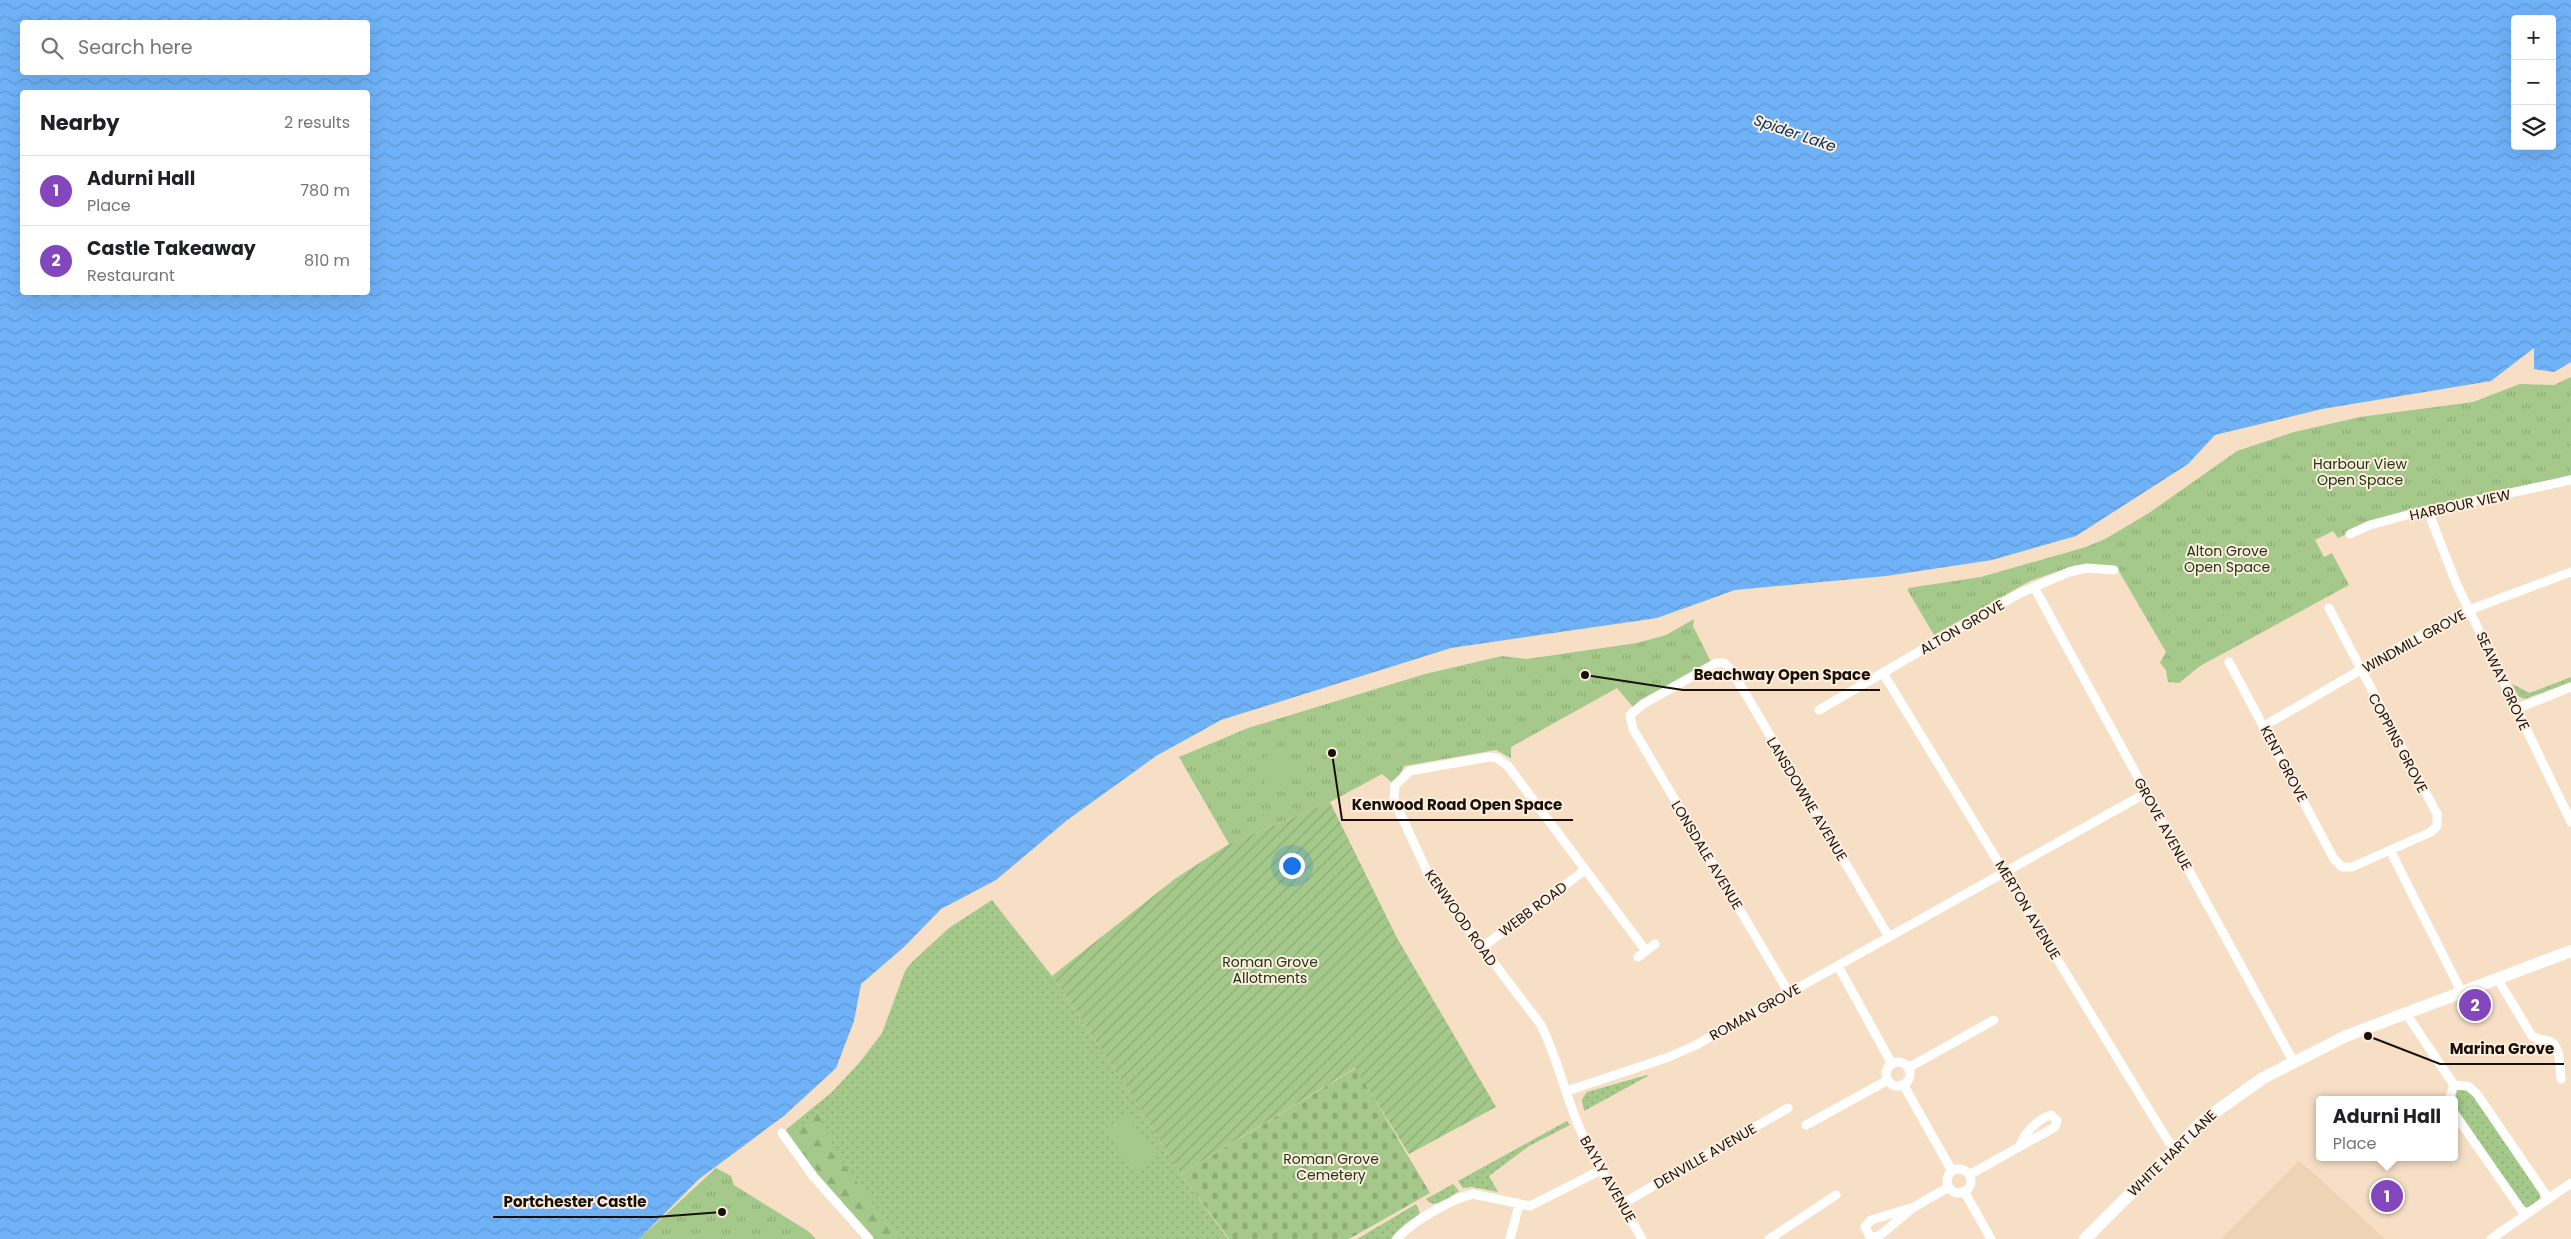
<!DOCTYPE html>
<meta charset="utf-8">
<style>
body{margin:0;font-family:Poppins,sans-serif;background:#f2f2f2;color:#202124}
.controls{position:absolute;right:15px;top:15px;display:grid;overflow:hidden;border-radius:5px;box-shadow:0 5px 20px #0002}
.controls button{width:45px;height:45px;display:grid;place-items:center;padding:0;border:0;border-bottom:1px solid #e0e0e0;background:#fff;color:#202124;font:25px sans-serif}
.you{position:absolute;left:1291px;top:865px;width:18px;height:18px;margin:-12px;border:4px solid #fff;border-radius:50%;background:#1a73e8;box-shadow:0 0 0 8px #1a73e833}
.badge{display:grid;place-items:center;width:32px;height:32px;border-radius:50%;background:#8446bc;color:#fff;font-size:16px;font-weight:700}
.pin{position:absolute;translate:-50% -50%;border:2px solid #fff;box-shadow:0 1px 5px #0006}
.popup{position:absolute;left:2316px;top:1096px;width:142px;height:65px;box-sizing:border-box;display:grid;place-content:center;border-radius:5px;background:#fff;filter:drop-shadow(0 1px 4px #0005);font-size:16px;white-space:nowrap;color:#757577}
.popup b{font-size:19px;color:#202124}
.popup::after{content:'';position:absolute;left:50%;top:100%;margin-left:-10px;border:10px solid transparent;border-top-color:#fff}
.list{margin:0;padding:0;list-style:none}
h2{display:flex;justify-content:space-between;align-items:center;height:65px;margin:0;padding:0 20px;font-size:21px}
h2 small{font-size:16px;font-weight:400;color:#757577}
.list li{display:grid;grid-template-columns:32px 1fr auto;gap:15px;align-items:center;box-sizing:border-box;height:70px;padding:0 20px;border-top:1px solid #e0e0e0}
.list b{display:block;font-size:19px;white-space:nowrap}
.list p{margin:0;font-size:16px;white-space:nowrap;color:#757577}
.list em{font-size:16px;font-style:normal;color:#757577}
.icon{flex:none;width:28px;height:28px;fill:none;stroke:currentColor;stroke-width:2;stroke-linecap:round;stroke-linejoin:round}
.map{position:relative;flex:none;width:2571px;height:1239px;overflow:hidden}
.search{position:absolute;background:#fff;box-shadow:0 5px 20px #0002;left:20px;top:20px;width:350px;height:55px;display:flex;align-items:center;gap:12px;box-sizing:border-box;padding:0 18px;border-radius:5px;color:#757577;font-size:19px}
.panel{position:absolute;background:#fff;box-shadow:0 5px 20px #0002;left:20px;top:90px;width:350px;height:205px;border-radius:5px}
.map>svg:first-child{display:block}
</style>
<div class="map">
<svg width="2571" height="1239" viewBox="0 0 2571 1239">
<defs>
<pattern id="grass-dots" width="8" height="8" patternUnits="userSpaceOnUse" patternTransform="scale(1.25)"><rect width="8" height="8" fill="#a4c98a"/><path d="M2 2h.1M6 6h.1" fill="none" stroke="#8dac76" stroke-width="1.8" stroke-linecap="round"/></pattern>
<pattern id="forest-firs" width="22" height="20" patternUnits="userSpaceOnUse" patternTransform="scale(1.25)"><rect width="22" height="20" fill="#a4c98a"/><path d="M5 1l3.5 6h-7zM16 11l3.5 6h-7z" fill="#8dac76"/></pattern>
<pattern id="cemetery-stones" width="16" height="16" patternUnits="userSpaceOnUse" patternTransform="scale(1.25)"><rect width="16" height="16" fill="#a4c98a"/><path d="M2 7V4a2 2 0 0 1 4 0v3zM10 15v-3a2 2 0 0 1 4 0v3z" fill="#8dac76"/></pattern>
<pattern id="park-tufts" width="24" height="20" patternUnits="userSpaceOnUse" patternTransform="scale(1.25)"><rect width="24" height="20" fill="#a4c98a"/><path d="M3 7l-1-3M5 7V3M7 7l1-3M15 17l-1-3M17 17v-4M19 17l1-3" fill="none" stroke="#8dac76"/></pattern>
<pattern id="garden-furrows" width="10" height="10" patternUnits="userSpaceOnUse" patternTransform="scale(1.25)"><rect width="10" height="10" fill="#a4c98a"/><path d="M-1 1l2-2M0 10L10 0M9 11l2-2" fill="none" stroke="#8dac76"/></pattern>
<pattern id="water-waves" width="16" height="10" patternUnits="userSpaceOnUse" patternTransform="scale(1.25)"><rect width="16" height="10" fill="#6fb2f8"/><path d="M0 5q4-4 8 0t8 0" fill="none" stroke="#6098d3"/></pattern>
</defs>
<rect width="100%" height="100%" fill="#f7dfc6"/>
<path fill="#f0d2b4" d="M2299 1161 2309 1169 2385 1239H2221Z"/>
<path fill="url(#grass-dots)" d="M2571 677V682L2525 699 2519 697 2512 684 2530 693Z
M992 900 1052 976 1128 1090 1181 1174 1228 1239H871L782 1133 832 1092 860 1062 882 1033 905 971 912 962 949 928Z
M1647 1075 1648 1076 1584 1111 1582 1099 1587 1092Z
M2458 1088 2466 1089 2472 1093 2540 1194V1199L2529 1207H2523L2455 1106 2454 1092Z
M1567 1121 1570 1125 1529 1146 1489 1176 1498 1192 1472 1187 1463 1188 1458 1181Z
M1453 1184 1459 1191C1449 1197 1435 1211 1426 1199Z
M1416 1204 1420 1213C1414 1224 1398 1228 1391 1239H1357Z"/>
<path fill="url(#forest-firs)" d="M817 1112 841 1161 899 1239H874L788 1135Z"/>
<path fill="url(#cemetery-stones)" d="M1356 1068 1430 1193 1349 1239H1229L1181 1174Z"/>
<path fill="url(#park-tufts)" d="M2571 377V475L2349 533 2338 538 2333 531 2315 540 2324 557 2332 553 2349 585 2200 666 2179 683 2168 682 2166 670 2160 663 2166 652 2116 566 2076 565 2030 581 1934 635 1908 591V588L1981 577 2086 547 2105 539 2149 513 2237 451 2294 432 2360 417 2473 402 2520 384 2554 385Z
M1694 619 1693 626 1711 662 1633 707 1617 688 1511 747V758L1496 750 1404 766 1395 785 1382 774 1330 802 1229 844 1179 757 1248 728 1425 674 1502 656 1527 659 1637 643 1666 635Z
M716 1168 731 1176 734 1185 808 1231 816 1239H639Z"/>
<path fill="url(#garden-furrows)" d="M1330 802 1397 938 1496 1107 1409 1154 1355 1068 1181 1174 1128 1090 1052 976 1176 878 1229 844Z"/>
<path fill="#a4c98a" d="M1286 750 1295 774 1265 785 1256 760Z
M1126 1114 1157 1156 1135 1171 1105 1130Z"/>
<path fill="url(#water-waves)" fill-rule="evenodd" d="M0 0H2571V362L2554 372 2534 369V348L2491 381 2322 409 2215 435 2188 464 2076 536 1992 560 1886 576 1735 590 1657 618 1451 648 1221 720 1156 756 1066 821 996 880 941 909 904 947 861 984 854 1021 836 1068 785 1115 699 1179 639 1239H0ZM2515 19H2552V146H2515ZM22 22H368V72H22ZM22 92H368V292H22Z"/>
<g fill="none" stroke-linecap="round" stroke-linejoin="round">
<path stroke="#fff" stroke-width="9" d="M2428 511 2456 583 2571 822
M2350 534 2370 525 2407 515 2571 480
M2034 587 2293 1061
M2229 662 2334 859 2342 867H2352L2431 832 2437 826V814L2329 608
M1883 673 2168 1141 2175 1147
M2516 709 2571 687
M1819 710 2018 594 2069 572 2087 568 2114 570
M2264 726 2405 644 2469 610 2571 572
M2390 850 2461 991
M1481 948 1585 870
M1638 957 1655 944
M1838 966 1892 1064
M2497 978 2532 1036C2538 1040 2544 1039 2551 1042 2561 1047 2560 1070 2561 1079
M1789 993 1633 729 1630 715 1643 704 1716 663H1724L1732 671 1889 937
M2405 1012 2454 1085
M1886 1074a12 12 0 1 1 24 0a12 12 0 1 1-24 0Z
M1908 1068 1994 1020
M1903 1084 1952 1171
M1567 1091 1669 1057 1696 1045 2146 793
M2449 1100 2454 1085 2468 1086 2477 1094 2548 1198
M2454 1113 2525 1215
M1806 1125 1888 1080
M782 1133 814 1177 869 1239
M1947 1181a12 12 0 1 1 24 0a12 12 0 1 1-24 0Z
M1969 1175 2055 1127 2057 1121 2051 1115C2039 1118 2023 1134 2020 1146
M1964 1191 1991 1239
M1622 1204 1788 1108
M1914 1207 1871 1220 1865 1227 1869 1235 1873 1237 1879 1236 1914 1207 1949 1187
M1397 1239C1409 1223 1453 1198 1473 1194L1530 1206 1601 1170
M1510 1239 1519 1205
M1642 1239C1623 1205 1600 1172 1583 1136 1566 1100 1559 1061 1541 1025L1431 880 1394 800 1395 785 1410 771 1489 757 1497 758 1508 766 1646 951
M1769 1239 1836 1195
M2491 1239 2571 1183"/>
<path stroke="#fff" stroke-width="12" d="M2085 1239 2204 1120 2263 1078 2346 1036 2571 951"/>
</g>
<g text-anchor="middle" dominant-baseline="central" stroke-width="4" stroke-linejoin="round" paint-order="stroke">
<g font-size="14" fill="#223512" stroke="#fdeedf">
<text x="2360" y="464">Harbour View<tspan x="2360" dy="16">Open Space</tspan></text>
<text x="2227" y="551">Alton Grove<tspan x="2227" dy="16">Open Space</tspan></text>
<text x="1270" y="962">Roman Grove<tspan x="1270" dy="16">Allotments</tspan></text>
<text x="1331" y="1159">Roman Grove<tspan x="1331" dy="16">Cemetery</tspan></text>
</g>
<g font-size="14" fill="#191109" stroke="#fdeedf">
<text transform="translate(2460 505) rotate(-12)">HARBOUR VIEW</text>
<text transform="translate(1962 627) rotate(-30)">ALTON GROVE</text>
<text transform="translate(2414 641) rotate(-29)">WINDMILL GROVE</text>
<text transform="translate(2503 681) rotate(65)">SEAWAY GROVE</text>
<text transform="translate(2398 743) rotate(62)">COPPINS GROVE</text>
<text transform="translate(2284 764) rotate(62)">KENT GROVE</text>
<text transform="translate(1807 799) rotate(59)">LANSDOWNE AVENUE</text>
<text transform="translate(2163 824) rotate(61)">GROVE AVENUE</text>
<text transform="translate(1707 855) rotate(59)">LONSDALE AVENUE</text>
<text transform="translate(1533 909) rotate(-37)">WEBB ROAD</text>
<text transform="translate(2028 910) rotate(59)">MERTON AVENUE</text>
<text transform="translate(1461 918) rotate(55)">KENWOOD ROAD</text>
<text transform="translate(1755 1012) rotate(-29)">ROMAN GROVE</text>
<text transform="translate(2172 1153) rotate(-44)">WHITE HART LANE</text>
<text transform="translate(1705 1156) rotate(-30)">DENVILLE AVENUE</text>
<text transform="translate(1608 1179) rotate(60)">BAYLY AVENUE</text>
</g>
<g font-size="15" font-style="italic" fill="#00315b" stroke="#fdeedf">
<text transform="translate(1795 133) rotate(19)">Spider Lake</text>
</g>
</g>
<path fill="none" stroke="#191109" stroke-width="2" d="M1585 675L1683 690H1880M1332 753L1342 820H1573M2368 1036L2440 1064H2564M722 1212L656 1217H493"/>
<g fill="#191109" stroke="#fdeedf" stroke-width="2">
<circle cx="1585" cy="675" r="5"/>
<circle cx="1332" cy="753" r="5"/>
<circle cx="2368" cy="1036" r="5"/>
<circle cx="722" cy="1212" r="5"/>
</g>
<g font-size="15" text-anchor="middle" font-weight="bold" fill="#191109" stroke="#fdeedf" stroke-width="4" stroke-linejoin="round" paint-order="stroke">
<text x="1782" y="680">Beachway Open Space</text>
<text x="1457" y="810">Kenwood Road Open Space</text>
<text x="2502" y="1054">Marina Grove</text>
<text x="575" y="1207">Portchester Castle</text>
</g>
</svg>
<div class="controls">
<button>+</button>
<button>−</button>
<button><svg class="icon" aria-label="layers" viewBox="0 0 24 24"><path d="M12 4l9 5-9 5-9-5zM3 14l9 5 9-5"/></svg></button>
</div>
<div class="you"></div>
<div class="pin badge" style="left:2387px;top:1196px">1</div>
<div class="popup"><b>Adurni Hall</b>Place</div>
<div class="pin badge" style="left:2475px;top:1005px">2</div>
<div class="search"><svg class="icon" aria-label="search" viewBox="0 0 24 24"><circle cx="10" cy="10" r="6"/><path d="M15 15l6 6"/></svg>Search here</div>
<section class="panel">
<h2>Nearby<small>2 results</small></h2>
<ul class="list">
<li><span class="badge">1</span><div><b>Adurni Hall</b><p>Place</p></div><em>780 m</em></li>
<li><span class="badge">2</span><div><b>Castle Takeaway</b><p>Restaurant</p></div><em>810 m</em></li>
</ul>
</section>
</div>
